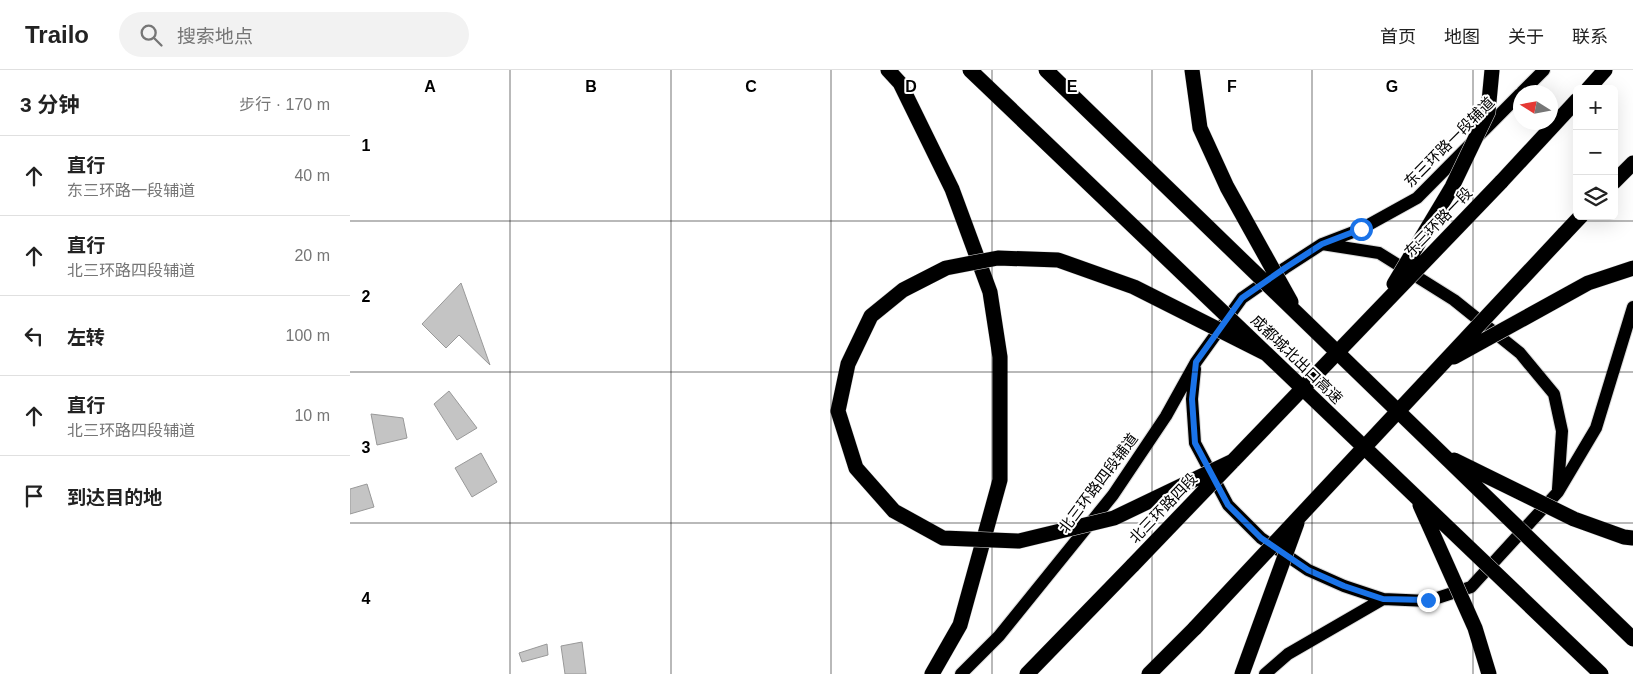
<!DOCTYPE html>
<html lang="zh">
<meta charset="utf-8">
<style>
body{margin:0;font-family:Arial,"Noto Sans SC",sans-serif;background:#f2f2f2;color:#222}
.controls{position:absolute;right:15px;top:15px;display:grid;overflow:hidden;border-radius:8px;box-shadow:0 5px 20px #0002}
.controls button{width:45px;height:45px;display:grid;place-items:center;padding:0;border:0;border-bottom:1px solid #e0e0e0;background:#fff;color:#222;font:25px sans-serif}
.compass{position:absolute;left:1163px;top:15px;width:45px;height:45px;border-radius:50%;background:#fff;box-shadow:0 5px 20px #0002;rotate:281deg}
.stop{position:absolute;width:15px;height:15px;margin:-11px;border:4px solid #1a73e8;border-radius:50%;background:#fff}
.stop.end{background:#1a73e8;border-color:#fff;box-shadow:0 1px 5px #0008}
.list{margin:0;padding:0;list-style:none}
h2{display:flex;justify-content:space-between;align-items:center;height:65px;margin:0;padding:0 20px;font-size:21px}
h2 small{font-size:16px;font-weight:400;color:#767676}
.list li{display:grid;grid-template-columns:32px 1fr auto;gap:15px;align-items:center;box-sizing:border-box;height:80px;padding:0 20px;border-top:1px solid #e0e0e0}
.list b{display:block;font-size:19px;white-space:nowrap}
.list p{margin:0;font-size:16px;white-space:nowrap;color:#767676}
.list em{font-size:16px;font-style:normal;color:#767676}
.icon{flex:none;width:28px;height:28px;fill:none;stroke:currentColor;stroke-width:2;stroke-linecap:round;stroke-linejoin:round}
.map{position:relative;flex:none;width:1283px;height:604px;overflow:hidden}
header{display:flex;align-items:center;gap:30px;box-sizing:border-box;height:70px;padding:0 25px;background:#fff;border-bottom:1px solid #e0e0e0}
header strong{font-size:24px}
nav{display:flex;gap:28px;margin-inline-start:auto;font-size:18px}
.search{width:350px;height:45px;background:#f2f2f2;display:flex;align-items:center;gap:12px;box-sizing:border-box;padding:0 18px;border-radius:28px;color:#767676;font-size:19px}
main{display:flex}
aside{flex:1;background:#fff}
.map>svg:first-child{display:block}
</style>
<header>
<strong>Trailo</strong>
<div class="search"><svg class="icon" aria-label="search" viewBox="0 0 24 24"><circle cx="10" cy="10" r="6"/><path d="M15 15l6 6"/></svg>搜索地点</div>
<nav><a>首页</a><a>地图</a><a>关于</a><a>联系</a></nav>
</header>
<main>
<aside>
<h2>3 分钟<small>步行 · 170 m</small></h2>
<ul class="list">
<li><svg class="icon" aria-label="ahead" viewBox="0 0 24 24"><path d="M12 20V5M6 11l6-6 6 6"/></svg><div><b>直行</b><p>东三环路一段辅道</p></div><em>40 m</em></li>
<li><svg class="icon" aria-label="ahead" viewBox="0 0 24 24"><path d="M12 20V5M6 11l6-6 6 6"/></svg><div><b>直行</b><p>北三环路四段辅道</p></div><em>20 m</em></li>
<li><svg class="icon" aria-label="left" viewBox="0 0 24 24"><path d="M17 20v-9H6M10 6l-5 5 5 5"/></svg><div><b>左转</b></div><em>100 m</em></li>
<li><svg class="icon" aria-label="ahead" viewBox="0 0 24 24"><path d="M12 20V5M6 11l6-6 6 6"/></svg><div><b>直行</b><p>北三环路四段辅道</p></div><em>10 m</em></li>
<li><svg class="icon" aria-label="arrive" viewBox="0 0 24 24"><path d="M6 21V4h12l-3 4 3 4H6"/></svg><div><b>到达目的地</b></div></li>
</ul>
</aside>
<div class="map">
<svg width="1283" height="604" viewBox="0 0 1283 604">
<rect width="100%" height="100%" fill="#fff"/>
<path fill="#c4c4c4" stroke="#999" d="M111 213 140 295 109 265 96 278 72 254Z
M99 321 127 358 107 370 84 334Z
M21 344 53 348 57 368 27 375Z
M131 383 147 412 122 427 105 398Z
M17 414 24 437 0 444V419Z
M232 572 236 604H215L211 576Z
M197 574 198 585 172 592 169 583Z"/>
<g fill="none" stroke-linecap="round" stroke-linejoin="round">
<defs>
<path id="major" d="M1172 22 1194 0
M972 174 1029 183 1104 230 1170 283 1204 324 1212 361 1208 419
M845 299 842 329 845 373 878 435 911 468 958 500 994 516 1033 529
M611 604 649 566 763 425 816 346 846 292 892 228 935 198 972 174 1011 159 1067 128 1170 24
M915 604 938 584 1033 529 1078 531 1121 517 1208 422 1246 358 1283 237"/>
<path id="highway" d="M538 0 550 13 602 119 640 222 650 287V410L610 555 582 604
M1238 19 1255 0
M1151 112 1227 30
M1264 112 1283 93
M1214 164 1231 146
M677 604 783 495
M799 604 845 558"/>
</defs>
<use href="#major" stroke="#dbdbdb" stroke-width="14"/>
<use href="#highway" stroke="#dbdbdb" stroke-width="16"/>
<use href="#major" stroke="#000" stroke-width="12"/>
<use href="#highway" stroke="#000" stroke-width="15"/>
<defs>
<path id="highway-bridge" d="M620 0 1251 604
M696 0 1283 569
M842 0 850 58 877 117 941 232
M1044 214 1102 117 1138 42 1142 0
M1104 287 1238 213 1283 198
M1104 390 1224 449 1274 467 1283 468
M883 391 764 448 669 471 593 468 544 441 506 398 488 341 498 294 521 246 553 220 596 198 648 188 708 190 784 217 915 283
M1070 435 1125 558 1139 604
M783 495 1151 112
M845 558 1214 164
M892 604 947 453"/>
</defs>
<use href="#highway-bridge" stroke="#dbdbdb" stroke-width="16" stroke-linecap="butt"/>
<use href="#highway-bridge" stroke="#000" stroke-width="15"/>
</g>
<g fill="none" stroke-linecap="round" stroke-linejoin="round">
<path stroke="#1a73e8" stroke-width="6" d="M1011 159 972 174 935 198 892 228 846 292 842 329 845 373 878 435 911 468 958 500 994 516 1033 529 1078 530"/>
</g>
<path fill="none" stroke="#000" stroke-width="1" stroke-opacity="0.55" d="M160 0V604M321 0V604M481 0V604M642 0V604M802 0V604M962 0V604M1123 0V604M0 151H1283M0 302H1283M0 453H1283"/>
<g text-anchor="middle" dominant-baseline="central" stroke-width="4" stroke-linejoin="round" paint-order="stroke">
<g font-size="15" fill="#000" stroke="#fff">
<text transform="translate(1099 72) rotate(-45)">东三环路一段辅道</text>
<text transform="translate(1088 152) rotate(-46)">东三环路一段</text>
<text transform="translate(947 289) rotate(44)">成都城北出口高速</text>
<text transform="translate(748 413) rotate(-53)">北三环路四段辅道</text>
<text transform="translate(813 438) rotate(-46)">北三环路四段</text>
</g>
</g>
<g font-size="16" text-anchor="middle" font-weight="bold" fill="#000" stroke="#fff" stroke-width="4" stroke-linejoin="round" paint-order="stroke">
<text x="80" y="22">A</text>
<text x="241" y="22">B</text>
<text x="401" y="22">C</text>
<text x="561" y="22">D</text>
<text x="722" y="22">E</text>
<text x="882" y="22">F</text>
<text x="1042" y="22">G</text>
<text x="16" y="81">1</text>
<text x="16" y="232">2</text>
<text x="16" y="383">3</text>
<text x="16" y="534">4</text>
</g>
</svg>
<div class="controls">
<button>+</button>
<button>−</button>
<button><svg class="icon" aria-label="layers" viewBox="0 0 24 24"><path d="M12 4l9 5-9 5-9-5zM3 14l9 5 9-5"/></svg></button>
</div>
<svg class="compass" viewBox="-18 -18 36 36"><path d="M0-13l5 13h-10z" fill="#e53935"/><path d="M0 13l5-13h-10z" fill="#767676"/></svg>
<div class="stop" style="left:1011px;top:159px"></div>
<div class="stop end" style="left:1078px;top:530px"></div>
</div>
</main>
